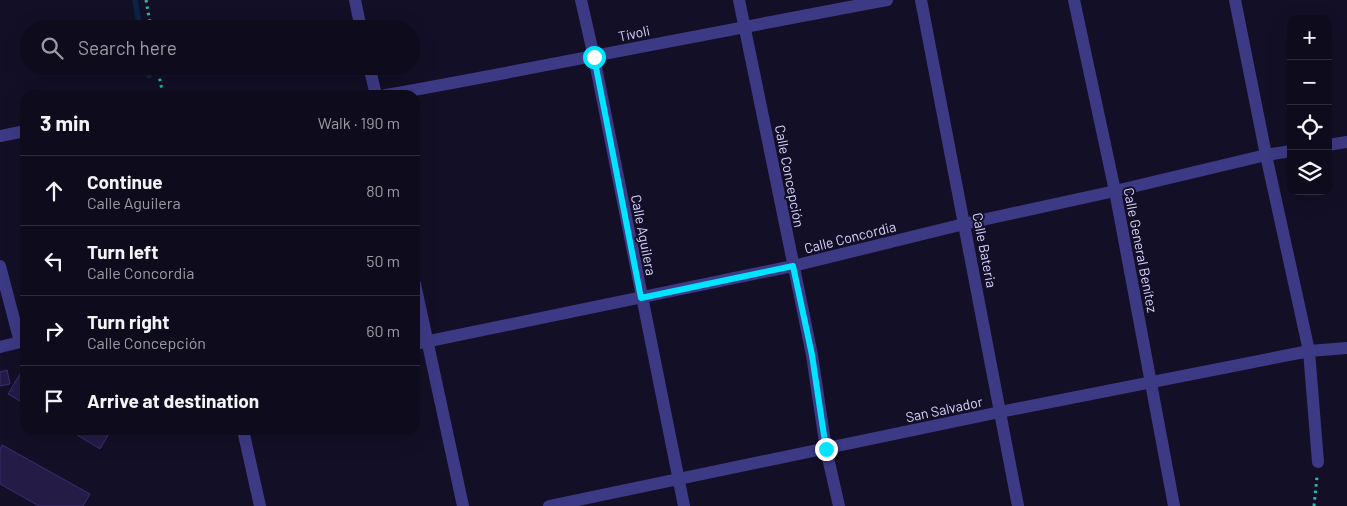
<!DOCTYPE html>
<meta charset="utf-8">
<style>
body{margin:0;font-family:Barlow,sans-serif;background:#1c1929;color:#f1f3f6}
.controls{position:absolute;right:15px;top:15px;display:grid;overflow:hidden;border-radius:10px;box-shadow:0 5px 20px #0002}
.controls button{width:45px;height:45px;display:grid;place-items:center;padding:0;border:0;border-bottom:1px solid #2e2b3b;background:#0e0b1c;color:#f1f3f6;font:25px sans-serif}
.stop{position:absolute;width:15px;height:15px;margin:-11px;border:4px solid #00e5ff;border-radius:50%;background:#fff}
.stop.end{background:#00e5ff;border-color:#fff;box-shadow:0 1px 5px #0008}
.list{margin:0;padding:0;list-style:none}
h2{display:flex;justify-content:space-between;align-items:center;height:65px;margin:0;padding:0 20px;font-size:21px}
h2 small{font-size:16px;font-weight:400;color:#9b9ba3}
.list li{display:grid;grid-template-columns:32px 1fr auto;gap:15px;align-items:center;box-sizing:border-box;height:70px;padding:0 20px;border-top:1px solid #2e2b3b}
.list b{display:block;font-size:19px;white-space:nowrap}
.list p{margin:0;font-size:16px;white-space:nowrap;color:#9b9ba3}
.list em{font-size:16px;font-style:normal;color:#9b9ba3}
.icon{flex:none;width:28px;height:28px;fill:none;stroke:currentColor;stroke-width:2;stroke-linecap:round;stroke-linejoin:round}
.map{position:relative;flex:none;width:1347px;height:506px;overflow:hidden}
.search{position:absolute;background:#0e0b1c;box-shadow:0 5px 20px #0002;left:20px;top:20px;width:400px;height:55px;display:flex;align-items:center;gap:12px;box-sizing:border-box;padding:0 18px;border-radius:28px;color:#9b9ba3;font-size:19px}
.panel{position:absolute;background:#0e0b1c;box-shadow:0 5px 20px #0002;left:20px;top:90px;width:400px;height:345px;border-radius:15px}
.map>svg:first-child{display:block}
</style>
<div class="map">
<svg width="1347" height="506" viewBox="0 0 1347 506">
<rect width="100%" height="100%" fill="#130f26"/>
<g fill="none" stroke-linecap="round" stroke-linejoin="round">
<path stroke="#0c2248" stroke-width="5.5" d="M135 0 140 29
M147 66 149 76"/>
</g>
<path fill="#241b47" stroke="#3b2d73" d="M23 369 25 370V404L8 394Z
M7 370 10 384 0 386V372Z
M69 430H111L100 449Z
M2 445 90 494 83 506H39L0 484V449Z"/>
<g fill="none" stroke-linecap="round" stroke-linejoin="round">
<path stroke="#2fb8b0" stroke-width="3" stroke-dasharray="2.5 4" stroke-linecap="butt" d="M146 0 151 29
M157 66 163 95
M1314 506 1317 477"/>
<path stroke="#3d3a85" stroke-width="12" d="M355 0 361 29
M581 0 594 57 684 506
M739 0 812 355 826 449 839 506
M921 0 1018 506
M1235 0 1266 155 1309 351 1318 462
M369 66 376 95
M386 95C553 65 720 31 887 0
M0 136 25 131
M1328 145 1347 142
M0 266 20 342
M415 284 463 506
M415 344 793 266 964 224 1115 191 1266 155 1291 151
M0 347 25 341
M243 430 260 506
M549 506 1000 412 1309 351 1347 348"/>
<path stroke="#3d3a85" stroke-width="12" d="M1074 0 1115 191 1174 506"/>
</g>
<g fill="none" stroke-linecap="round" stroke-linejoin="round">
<path stroke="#00e5ff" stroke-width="6" d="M594 57 641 298 793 266 812 355 826 449"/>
</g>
<g text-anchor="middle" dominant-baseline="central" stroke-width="4" stroke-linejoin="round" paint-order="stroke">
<g font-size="14" fill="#d9d4ff" stroke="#130f26">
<text transform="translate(634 33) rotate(-12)">Tívoli</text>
<text transform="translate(790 176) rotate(79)">Calle Concepción</text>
<text transform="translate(644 235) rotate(79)">Calle Aguilera</text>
<text transform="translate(850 237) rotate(-14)">Calle Concordia</text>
<text transform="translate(985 250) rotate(79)">Calle Bateria</text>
<text transform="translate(1141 250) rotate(79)">Calle General Benítez</text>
<text transform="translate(944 409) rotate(-12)">San Salvador</text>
</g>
</g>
</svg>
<div class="controls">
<button>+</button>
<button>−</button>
<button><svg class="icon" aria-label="locate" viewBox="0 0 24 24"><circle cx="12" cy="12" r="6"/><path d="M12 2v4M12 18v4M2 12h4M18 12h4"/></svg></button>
<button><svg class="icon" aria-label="layers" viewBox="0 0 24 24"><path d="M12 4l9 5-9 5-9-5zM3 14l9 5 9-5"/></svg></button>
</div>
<div class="stop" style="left:594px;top:57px"></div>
<div class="stop end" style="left:826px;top:449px"></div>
<div class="search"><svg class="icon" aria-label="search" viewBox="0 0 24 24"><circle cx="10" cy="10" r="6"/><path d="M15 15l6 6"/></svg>Search here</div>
<section class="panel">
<h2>3 min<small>Walk · 190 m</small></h2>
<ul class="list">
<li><svg class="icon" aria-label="ahead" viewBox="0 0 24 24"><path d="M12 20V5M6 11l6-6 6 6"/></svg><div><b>Continue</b><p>Calle Aguilera</p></div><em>80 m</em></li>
<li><svg class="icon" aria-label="left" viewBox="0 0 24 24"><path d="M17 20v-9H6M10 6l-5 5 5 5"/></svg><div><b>Turn left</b><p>Calle Concordia</p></div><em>50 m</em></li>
<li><svg class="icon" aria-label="right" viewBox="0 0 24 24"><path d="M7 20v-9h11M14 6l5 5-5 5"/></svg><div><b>Turn right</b><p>Calle Concepción</p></div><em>60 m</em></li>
<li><svg class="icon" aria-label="arrive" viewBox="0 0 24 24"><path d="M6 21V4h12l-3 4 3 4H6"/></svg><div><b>Arrive at destination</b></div></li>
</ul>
</section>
</div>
